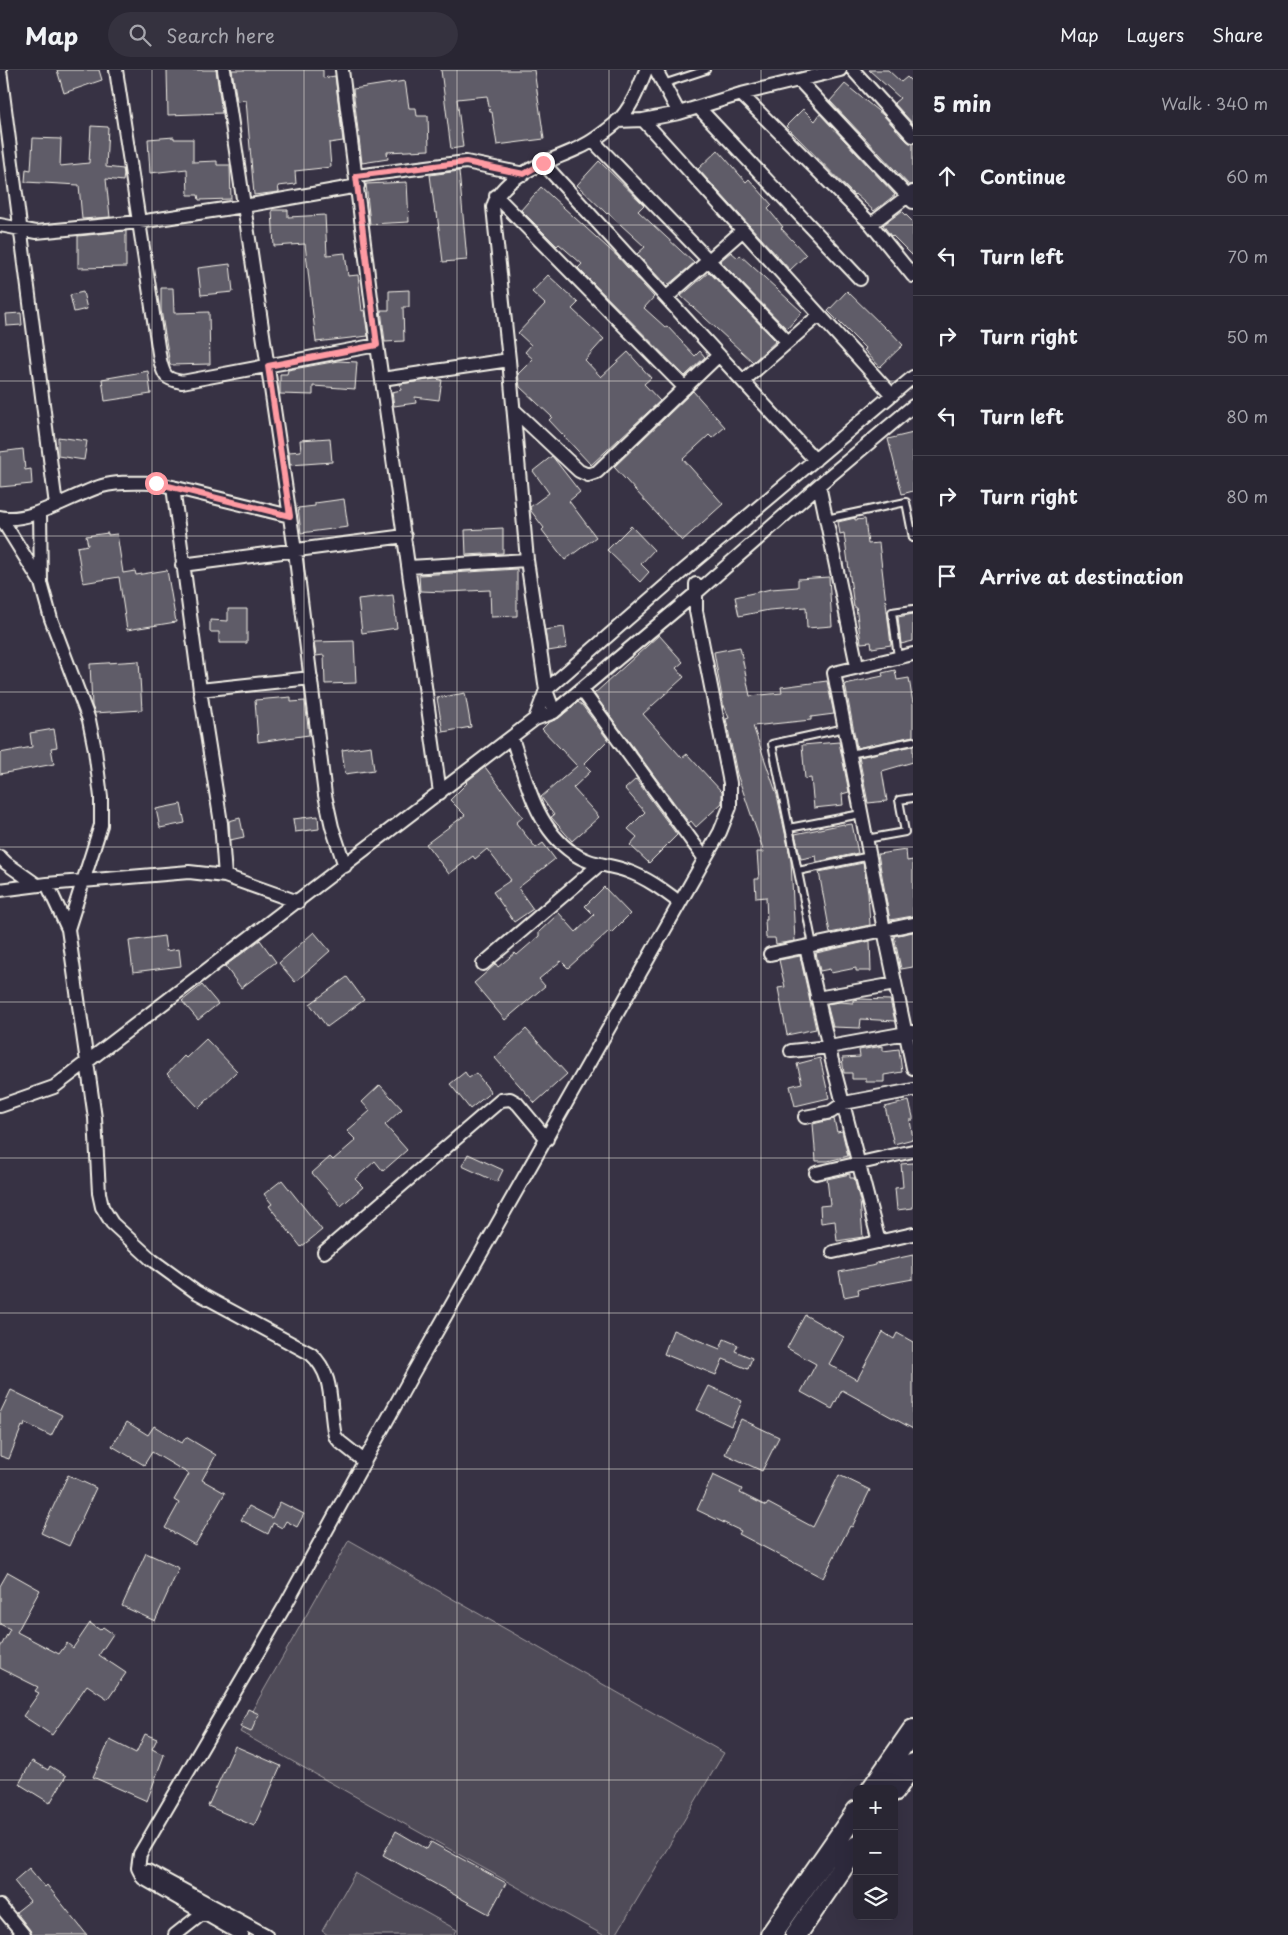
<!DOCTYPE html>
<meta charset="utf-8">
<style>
body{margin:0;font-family:"Playpen Sans",sans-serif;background:#35323f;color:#f1f3f6}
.controls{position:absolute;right:15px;bottom:15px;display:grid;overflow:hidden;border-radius:8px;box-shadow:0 5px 20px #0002}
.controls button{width:45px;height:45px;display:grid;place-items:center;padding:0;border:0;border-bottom:1px solid #45434e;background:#292633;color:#f1f3f6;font:25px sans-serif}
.stop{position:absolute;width:15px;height:15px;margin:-11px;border:4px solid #ff9aa2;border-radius:50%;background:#fff}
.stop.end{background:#ff9aa2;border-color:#fff;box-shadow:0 1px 5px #0008}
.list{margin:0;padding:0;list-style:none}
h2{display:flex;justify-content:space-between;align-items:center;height:65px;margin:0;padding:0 20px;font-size:21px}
h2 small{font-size:16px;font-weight:400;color:#a5a5ac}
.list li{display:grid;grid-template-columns:32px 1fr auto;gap:15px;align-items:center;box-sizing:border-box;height:80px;padding:0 20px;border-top:1px solid #45434e}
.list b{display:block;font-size:19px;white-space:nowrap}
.list em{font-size:16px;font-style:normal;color:#a5a5ac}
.icon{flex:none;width:28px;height:28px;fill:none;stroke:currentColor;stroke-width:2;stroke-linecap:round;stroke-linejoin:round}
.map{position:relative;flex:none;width:913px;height:1865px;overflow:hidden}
header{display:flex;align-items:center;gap:30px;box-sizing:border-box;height:70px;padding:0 25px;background:#292633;border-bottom:1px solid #45434e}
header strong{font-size:24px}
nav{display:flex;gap:28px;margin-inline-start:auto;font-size:18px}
.search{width:350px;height:45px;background:#35323f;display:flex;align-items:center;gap:12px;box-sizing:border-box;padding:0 18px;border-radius:28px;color:#a5a5ac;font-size:19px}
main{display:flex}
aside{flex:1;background:#292633}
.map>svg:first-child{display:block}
</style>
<header>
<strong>Map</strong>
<div class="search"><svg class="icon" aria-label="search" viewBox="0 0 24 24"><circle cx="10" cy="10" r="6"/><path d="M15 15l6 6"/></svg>Search here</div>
<nav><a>Map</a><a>Layers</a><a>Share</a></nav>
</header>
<main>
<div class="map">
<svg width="913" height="1865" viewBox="0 0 913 1865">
<rect width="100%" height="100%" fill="#373244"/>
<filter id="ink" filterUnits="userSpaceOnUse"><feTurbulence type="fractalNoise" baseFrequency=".02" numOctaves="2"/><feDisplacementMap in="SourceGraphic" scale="10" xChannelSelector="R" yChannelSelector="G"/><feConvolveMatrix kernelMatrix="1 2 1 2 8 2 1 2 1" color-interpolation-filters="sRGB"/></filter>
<g filter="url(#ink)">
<path fill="#504b59" stroke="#a29ea0" d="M349 1470 724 1683 616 1865H603L240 1662Z
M355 1803 457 1860 454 1865H328L322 1861Z"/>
<path fill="#5f5c67" stroke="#f4f1e8" d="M57 0H99L102 10 64 23Z
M167 0H216L222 43 168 45Z
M232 0H323V8L335 6 343 71 329 73 331 97 295 101 296 114 278 116 279 122 254 125 246 30 237 31Z
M441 0H534L544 69 497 75 492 42H490L487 26 457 29 463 77 451 79Z
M869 0H888L901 12 907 7 913 13V54L894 33 900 28Z
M405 11 409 38H416L417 46H428L429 80 387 82 388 89 362 93 353 19Z
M845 14 883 45 907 71 913 74V114L909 115 830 31Z
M803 39 815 51 820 44 895 125 874 141 855 124 854 125 786 56Z
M91 56 108 57 106 97 123 99 124 104 123 111 106 109 110 147 82 149 79 115 25 112 26 99 31 100 33 68 61 69 60 96 89 93Z
M174 67V69H193V92L217 91V95H230L231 129 199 130 198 125H188L187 99 150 103 148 69Z
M718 80 746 112 749 109 772 135 768 139 783 157 781 158 806 185 790 200 698 99Z
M599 91 644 135 638 141 694 193 668 215 667 213 665 214 637 184 645 177 608 143 607 144 577 115Z
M459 101 467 190 443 192 437 143H435L430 105Z
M407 112 409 152 370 154 366 114Z
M541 117 618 187 654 227 644 238 665 257 667 256 695 286 700 281 705 287 685 306 578 198 582 194 559 174 557 176 521 140Z
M272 140H288V147L325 145 327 185 345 183 348 206 358 205 362 241 364 240 368 266 316 272 305 174 274 176Z
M902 141 913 152V186L892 165 891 166 883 155Z
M126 161V197L78 198V166Z
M731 182 738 188 740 185 802 242 787 259 720 191Z
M230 194 233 222 201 225 198 198Z
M709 202 776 271 753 292 681 226Z
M548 205 578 233 572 239 604 269 585 290 601 307 628 282 651 308 644 314 660 331 591 395 549 350 552 347 520 317 518 304 533 289 525 282 531 275 518 263 545 234 532 222Z
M161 218H173L174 243 209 242 210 294 170 295 161 240Z
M409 220V237H403L404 271 385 272 381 240H389V221Z
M847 221 887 260 888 259 903 275 880 297 864 280 866 279 828 241Z
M83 222 87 239 74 242 70 225Z
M21 243 22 255 7 256 6 244Z
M338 291 357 292 355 319 313 316V325L280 324V304H287L288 300Z
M148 301 151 324 105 331 102 309Z
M435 309 442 310 439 330 415 327 416 333 394 336 392 322 401 320 400 314Z
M693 321 725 357 712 368 709 365 683 389 723 434 682 471 614 397Z
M913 363V421L902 424 888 369Z
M58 367 87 371 84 390 58 386Z
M330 368 332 392 290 395 289 382 301 381 300 370Z
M23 379 25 400 31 399 32 414 0 417V382Z
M552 386 580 422 569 431 596 467 565 490 542 460 544 458 531 441 530 437 549 423 533 401Z
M344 429 348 457 301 463 298 438 315 436V433Z
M855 448V450L865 449 868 474 879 473 891 575 872 578 871 572 861 573 856 537H854L844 463 840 464 838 452Z
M631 456 654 480 641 494 649 502 640 512 607 480Z
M503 458V483L466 485 465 460Z
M108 463V465L117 464 123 503 135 501 136 505 167 500 176 552 127 560 119 507 83 513 77 477 88 475 86 466Z
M517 499V546L491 547 490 520 446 522 420 521 419 505Z
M829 507 832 556 807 558 806 537 769 540 739 546 735 527 771 519 798 517V509Z
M393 525 397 558 362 563 358 529Z
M228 539H247V573H219V562H210V550L228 551Z
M913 544V571L901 574 898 547Z
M564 557 567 578 548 581 545 560Z
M659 565 683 592 676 598 684 607 643 644 682 688 687 684 722 722V733L696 757 691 751 689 753 594 624Z
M354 571 356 613 325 614 324 585 316 586 314 572Z
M740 577 750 626 782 623 781 617 827 611 834 644 811 647V650L753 656 777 725 791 791 795 871 776 874 775 868H766L765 850H767L766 827 756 828 755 809H759L757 782H764L737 704 726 649 729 648 723 633 714 582Z
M139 591 142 640 95 643 92 636 90 594Z
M895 600 897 610 909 608 913 634V666L857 678 845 614 883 606 882 603Z
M465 623 471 657 443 662 437 628Z
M291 627V632L305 631 309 665 258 672 255 630Z
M578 632 582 635 608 670 584 694 591 701 573 718 599 747 572 771 551 747 554 745 541 727 577 696 542 659 548 653 559 648Z
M54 659 57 677 51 678 54 694 0 704V683L32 677 30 663Z
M839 672 849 722 842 724 843 735 814 738 811 708 805 709 802 675Z
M371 676 374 700 345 704 342 680Z
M913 676V692L882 701 887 731 868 733 859 687Z
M485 697 523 747 516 753 536 778 543 773 555 789 518 818 533 839 514 852 493 822 511 810 487 779 475 789 473 786 449 804 426 774 465 745 450 730 467 713 466 712Z
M636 709 677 765 649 793 630 775 637 767 628 759 645 742 625 719Z
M181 734 185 753 160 758 156 739Z
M318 746 319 759 295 762 293 749Z
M240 748 244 767 230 770 229 751Z
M844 754V755L852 754 858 783 817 792 816 786 801 789 795 764Z
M906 780 907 791 913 790V846L890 850 878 784Z
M863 793 868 822 870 855 830 863 819 802Z
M604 817 630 844 611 863 609 861 568 898 561 891 539 909 545 916 505 950 474 913 496 894 498 897 515 883 517 885 539 866V862L559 843 576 862 594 845 585 836Z
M314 862 330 881 295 912 279 893Z
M913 862V897L901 899 894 866Z
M164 866 166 881 179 879 181 896 133 902 129 871Z
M260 870 276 892 241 918 225 896Z
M870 871 871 901H856V898L831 903 830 899 820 901 816 883Z
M800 886 816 959 787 965 778 918 785 917 779 890Z
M347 907 364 930 327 957 310 934Z
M202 915 218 934 198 950 182 931Z
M860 929 890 930 895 951 861 949 860 958 833 957 827 934 840 932 853 933V930Z
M526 959 567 1004 535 1033 495 988Z
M206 969 237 1001 199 1038 167 1004 184 986 186 988Z
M883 976V981L899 979 902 1002 884 1005V1012H866V1009H852V1003H844L842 988 860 987 859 980Z
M820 988 829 1028 795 1036 790 1016 802 1013 797 994Z
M465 1002 469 1008 476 1003 491 1022 470 1039 450 1014Z
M380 1015 402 1039 385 1055 407 1080 383 1101 375 1091 355 1109 363 1117 341 1136 312 1103 330 1087 333 1090 356 1070 347 1061 370 1041 362 1032Z
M909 1031 913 1047V1050H910L913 1069 894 1074 885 1037Z
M834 1049 837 1062 842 1061 848 1086 828 1091H816L813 1054Z
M468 1084 503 1100 497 1112 462 1096Z
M913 1093V1138L897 1140 895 1118 903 1117 901 1094Z
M850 1104V1108H854L860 1131 863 1167 837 1171 835 1151 821 1153 820 1136 830 1135 827 1109Z
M282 1110 322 1160 301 1177 269 1136 272 1134 264 1124Z
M913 1185V1209L858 1219 859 1224 844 1227 839 1202 876 1195V1193Z
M805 1245 844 1267 829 1294 857 1310 883 1262 894 1269 897 1263 913 1272V1359L842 1320 832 1339 801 1322 816 1294 787 1278Z
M673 1260 720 1279 724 1269 738 1275 735 1281 752 1288 748 1299 723 1289 716 1305 664 1284Z
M709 1316 742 1331 731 1356 697 1340Z
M11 1320 62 1345 51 1366 25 1353 24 1357 22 1356 9 1389 0 1386V1343Z
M741 1349 779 1367 762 1401 725 1384Z
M127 1352 148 1365 154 1356 182 1373 186 1367 216 1385 202 1410 225 1423 195 1475 165 1458 179 1433 174 1430 189 1404 152 1382 144 1395 112 1376Z
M68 1405 96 1418 69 1476 41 1463Z
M713 1405 742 1419 740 1423 766 1436 768 1433 813 1457 839 1405 870 1420 852 1457 850 1456 823 1508 739 1464 741 1461 697 1440Z
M280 1432 304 1444 297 1457 286 1451 282 1458 273 1453 268 1464 241 1450 249 1436 272 1448Z
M146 1483 179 1498 155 1551 122 1536Z
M8 1502 40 1520 17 1562 59 1584 67 1573 73 1578 90 1553 100 1560 103 1557 113 1564 99 1585 126 1603 108 1629 87 1615 52 1665 23 1646 39 1623 35 1621 38 1617 0 1598V1578L10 1559 0 1554V1516Z
M248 1639 259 1644 251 1662 240 1657Z
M145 1664 157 1669 152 1679 164 1685 147 1731 93 1707 110 1670 136 1683Z
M235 1676 281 1696 254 1756 208 1736Z
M32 1691 48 1700 50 1696 66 1706 50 1733 19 1714Z
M396 1761 427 1779 431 1772 506 1813 489 1844 383 1785Z
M29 1798 45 1817 47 1815 87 1865H32L30 1860 16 1842 30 1831 14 1811Z"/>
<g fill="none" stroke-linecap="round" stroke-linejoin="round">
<defs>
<path id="service" d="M663 14 706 0
M826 449 906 432 913 468
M898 587 892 542 913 539
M850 684 913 671
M789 758 861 744
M866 769 905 762 899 730 913 728
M798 801 870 786
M813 875 772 674 845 658"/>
<path id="minor" d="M0 0 56 435
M116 0 160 290C164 306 165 309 182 312L377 275
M224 0 295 481 325 725 332 757 345 796
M342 0 377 275 440 723
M656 0 679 43
M853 0 913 66
M799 10 913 132
M741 24 871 154 913 206
M698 37 860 209
M643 50 679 43 741 24 840 0
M617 51 643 50 892 325
M593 71 788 272
M543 93 815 390
M356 106 466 92 524 104
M496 126 685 318
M871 154 913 122
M0 155 36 162 139 152 244 136 358 116
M667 227 742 161
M382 309 509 290
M743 311 818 246
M514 340 579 401 588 405 597 402 719 285
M819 415 857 596
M173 417 200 620 221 753 225 806
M40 442 41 513 51 549 89 650 95 680 101 727V755L68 859 95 1048 99 1123 102 1137 112 1153 152 1190 196 1222 311 1284C336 1307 328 1335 335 1366L340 1372 364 1391
M0 447C30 454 72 425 102 416 118 411 139 413 156 413L290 446
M1 448 40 511
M182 495 405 466
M409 497 527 490
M913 584 834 603 884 860 913 998
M581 619 705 789
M200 620 311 608
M554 642 546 620 527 490 509 290 493 137C502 103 553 91 581 77 594 71 605 62 616 53 631 39 639 18 646 0
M535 649 546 620 671 511 913 307
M512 668C526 709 535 757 573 783 589 795 609 794 627 801 647 808 663 820 679 832
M0 787 6 793 37 815
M47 814 68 859
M0 820 47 814 189 802 225 806 298 832
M806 877 832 991 879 1172
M770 884 913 854
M483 894 599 795
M817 928 895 914
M791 981 829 977 912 962
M0 1036 54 1017 535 649 554 642 696 523 819 415 913 336
M805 1047 831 1042 844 1033 913 1020
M816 1103 913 1081
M324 1182 501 1030 510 1029 517 1033 547 1069
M833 1182 913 1164
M140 1802 148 1801 266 1865
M0 1836 24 1865
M175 1865 203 1843
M242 1865 143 1808 138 1798 140 1784 286 1534 413 1303 720 762 730 737V713L696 541V514"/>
<path id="primary" d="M872 1719 913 1660
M894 1721 913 1694
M771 1865 857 1741
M796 1865 857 1776"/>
</defs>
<use href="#service" stroke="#f4f1e8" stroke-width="10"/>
<use href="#minor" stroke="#f4f1e8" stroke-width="16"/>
<use href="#primary" stroke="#f4f1e8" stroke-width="24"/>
<use href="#service" stroke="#2f2a3d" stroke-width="6"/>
<use href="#minor" stroke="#2f2a3d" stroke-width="12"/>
<use href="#primary" stroke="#2f2a3d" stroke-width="20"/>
</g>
</g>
<g fill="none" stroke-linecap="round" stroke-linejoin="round" filter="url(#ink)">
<path stroke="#ff9aa2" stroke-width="6" d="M156 413 290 446 268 296 377 275 356 106 466 92 524 104 543 93"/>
</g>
<path fill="none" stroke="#f4f1e8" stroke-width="1" stroke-opacity="0.55" d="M152 0V1865M304 0V1865M457 0V1865M609 0V1865M761 0V1865M0 155H913M0 311H913M0 466H913M0 622H913M0 777H913M0 932H913M0 1088H913M0 1243H913M0 1399H913M0 1554H913M0 1710H913"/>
</svg>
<div class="controls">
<button>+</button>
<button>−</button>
<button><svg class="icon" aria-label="layers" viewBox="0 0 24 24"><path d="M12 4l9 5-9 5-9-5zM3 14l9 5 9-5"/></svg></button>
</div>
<div class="stop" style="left:156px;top:413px"></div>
<div class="stop end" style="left:543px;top:93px"></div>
</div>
<aside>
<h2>5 min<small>Walk · 340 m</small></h2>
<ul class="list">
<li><svg class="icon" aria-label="ahead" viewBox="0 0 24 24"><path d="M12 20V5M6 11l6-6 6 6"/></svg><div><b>Continue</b></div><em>60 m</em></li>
<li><svg class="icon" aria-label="left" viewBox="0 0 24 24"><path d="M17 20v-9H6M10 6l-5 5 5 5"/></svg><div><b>Turn left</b></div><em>70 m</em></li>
<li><svg class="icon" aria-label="right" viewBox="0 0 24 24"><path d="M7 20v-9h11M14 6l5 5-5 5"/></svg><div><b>Turn right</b></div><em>50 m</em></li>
<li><svg class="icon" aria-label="left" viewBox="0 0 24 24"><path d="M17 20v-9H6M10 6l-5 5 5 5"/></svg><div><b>Turn left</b></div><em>80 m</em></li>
<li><svg class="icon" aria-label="right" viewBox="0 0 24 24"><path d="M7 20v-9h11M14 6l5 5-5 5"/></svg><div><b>Turn right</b></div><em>80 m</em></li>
<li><svg class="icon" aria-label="arrive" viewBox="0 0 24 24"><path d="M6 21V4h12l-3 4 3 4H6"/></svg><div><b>Arrive at destination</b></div></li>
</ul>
</aside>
</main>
